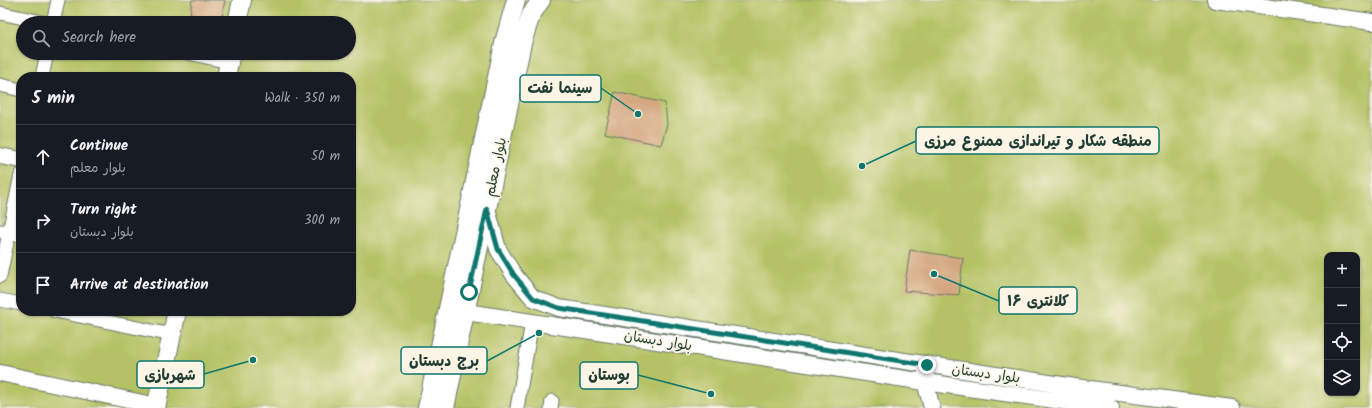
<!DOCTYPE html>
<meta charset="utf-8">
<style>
body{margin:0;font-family:Kalam,"Playpen Sans Arabic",sans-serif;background:#242831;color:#f1f3f6}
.controls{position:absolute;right:12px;bottom:12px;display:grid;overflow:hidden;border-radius:8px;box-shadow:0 1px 3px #0004}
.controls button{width:36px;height:36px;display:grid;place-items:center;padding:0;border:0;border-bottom:1px solid #363941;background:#171b24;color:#f1f3f6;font:20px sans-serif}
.stop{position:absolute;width:12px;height:12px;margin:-9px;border:3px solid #0f766e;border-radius:50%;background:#fff}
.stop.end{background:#0f766e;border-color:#fff;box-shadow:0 1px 4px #0008}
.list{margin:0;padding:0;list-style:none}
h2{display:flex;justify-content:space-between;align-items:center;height:52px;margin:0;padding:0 16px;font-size:17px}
h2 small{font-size:13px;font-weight:400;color:#9ea1a6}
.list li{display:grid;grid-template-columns:26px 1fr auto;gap:12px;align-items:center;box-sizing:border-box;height:64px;padding:0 16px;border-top:1px solid #363941}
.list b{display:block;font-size:15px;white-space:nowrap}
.list p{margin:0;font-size:13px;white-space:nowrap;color:#9ea1a6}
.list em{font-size:13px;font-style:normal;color:#9ea1a6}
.icon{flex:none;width:22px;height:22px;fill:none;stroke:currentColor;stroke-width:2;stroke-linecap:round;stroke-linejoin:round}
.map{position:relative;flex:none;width:1372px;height:408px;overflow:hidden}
.search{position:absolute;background:#171b24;box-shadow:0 1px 3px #0004;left:16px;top:16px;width:340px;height:44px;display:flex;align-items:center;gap:10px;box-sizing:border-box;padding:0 14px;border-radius:22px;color:#9ea1a6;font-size:15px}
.panel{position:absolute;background:#171b24;box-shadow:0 1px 3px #0004;left:16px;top:72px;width:340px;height:244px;border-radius:16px}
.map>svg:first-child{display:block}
</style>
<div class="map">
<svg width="1372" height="408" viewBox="0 0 1372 408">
<rect width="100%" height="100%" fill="#fcf5e5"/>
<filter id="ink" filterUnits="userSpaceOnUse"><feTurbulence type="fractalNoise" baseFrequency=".025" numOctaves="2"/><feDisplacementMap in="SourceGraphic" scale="8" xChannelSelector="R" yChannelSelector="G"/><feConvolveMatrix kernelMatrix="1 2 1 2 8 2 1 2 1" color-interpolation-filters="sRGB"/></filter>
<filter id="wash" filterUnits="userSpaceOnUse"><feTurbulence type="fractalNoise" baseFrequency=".012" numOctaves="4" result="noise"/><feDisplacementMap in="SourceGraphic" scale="16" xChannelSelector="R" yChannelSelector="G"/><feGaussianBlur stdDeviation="0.9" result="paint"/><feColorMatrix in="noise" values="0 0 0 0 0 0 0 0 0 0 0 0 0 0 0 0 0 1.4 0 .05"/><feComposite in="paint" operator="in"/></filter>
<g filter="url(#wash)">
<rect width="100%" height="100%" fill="#eae2be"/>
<path fill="#b4c265" stroke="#6a804c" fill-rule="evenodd" d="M0 0H1372V408H0ZM23 23H349V53H23ZM21 77H351V311H21ZM1327 255H1357V393H1327Z"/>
<g id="blocks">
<path fill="#d4a781" d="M192 0H225L221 22 190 14Z
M615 92 665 103 667 124 661 145 605 133Z
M910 250 963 258 959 295 904 291Z"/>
</g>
</g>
<g filter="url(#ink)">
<use href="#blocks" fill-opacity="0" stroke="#667764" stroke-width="1"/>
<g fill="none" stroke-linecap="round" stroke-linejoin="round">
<defs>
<path id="minor" d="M0 13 47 23
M53 23 58 0
M188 53 229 62
M42 77 47 53
M0 85 21 90
M0 231 21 235
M0 276 21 175
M0 300 21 304
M55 311 172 335
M517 408 532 322
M551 408 552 401"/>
<path id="tertiary" d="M1215 0 1372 22
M0 156 21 160
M487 209 498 249 514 275 533 298 559 308 1075 387 1232 408
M453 310 925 382 1111 408
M0 373 157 406
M926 373 925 382 932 408"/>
<path id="secondary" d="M237 23 242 0
M226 77 231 53
M156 408 177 311
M427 408 505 39 516 0
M445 408 522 43 531 15 541 0"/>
</defs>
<use href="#minor" stroke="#667764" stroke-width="15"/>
<use href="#tertiary" stroke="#667764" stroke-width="18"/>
<use href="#secondary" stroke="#667764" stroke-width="20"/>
<use href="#minor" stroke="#fff" stroke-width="13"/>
<use href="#tertiary" stroke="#fff" stroke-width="16"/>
<use href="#secondary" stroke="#fff" stroke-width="18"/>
</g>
</g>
<g fill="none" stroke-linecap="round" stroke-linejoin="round" filter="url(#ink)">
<path stroke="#0f766e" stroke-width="5" d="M469 292 487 209 498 249 514 275 533 298 559 308 927 365"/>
</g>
<g text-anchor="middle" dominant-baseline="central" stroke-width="3.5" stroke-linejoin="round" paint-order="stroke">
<g font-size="14" fill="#1f3d34" stroke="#fcf5e5">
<text transform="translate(496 167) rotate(-78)">بلوار معلم</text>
<text transform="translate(658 341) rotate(9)">بلوار دبستان</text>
<text transform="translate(986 374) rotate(8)">بلوار دبستان</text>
</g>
</g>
<path fill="none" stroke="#0f766e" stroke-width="1.5" d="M638 114L601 88M862 166L916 141M934 274L999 301M539 333L487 361M253 360L204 374M711 394L638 375"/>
<g fill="#0f766e" stroke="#fcf5e5" stroke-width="1.5">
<circle cx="638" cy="114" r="4"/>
<circle cx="862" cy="166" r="4"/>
<circle cx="934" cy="274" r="4"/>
<circle cx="539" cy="333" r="4"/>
<circle cx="253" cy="360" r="4"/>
<circle cx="711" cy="394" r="4"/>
</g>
<g fill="#fcf5e5" stroke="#0f766e" stroke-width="1.5">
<rect x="520" y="75" width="81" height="27" rx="4"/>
<rect x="916" y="127" width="243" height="27" rx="4"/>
<rect x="999" y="287" width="78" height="27" rx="4"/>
<rect x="401" y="347" width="86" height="27" rx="4"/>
<rect x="137" y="361" width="67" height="27" rx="4"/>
<rect x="580" y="362" width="58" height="27" rx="4"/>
</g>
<g font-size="15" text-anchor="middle" font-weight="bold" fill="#1f3d34">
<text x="560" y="93">سینما نفت</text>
<text x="1038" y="146">منطقه شکار و تیراندازی ممنوع مرزی</text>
<text x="1038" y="306">کلانتری ۱۶</text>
<text x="444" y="366">برج دبستان</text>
<text x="170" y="380">شهربازی</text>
<text x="609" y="380">بوستان</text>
</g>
</svg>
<div class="controls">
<button>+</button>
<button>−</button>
<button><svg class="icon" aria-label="locate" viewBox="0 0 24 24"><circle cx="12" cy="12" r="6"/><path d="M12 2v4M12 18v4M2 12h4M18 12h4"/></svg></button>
<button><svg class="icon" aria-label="layers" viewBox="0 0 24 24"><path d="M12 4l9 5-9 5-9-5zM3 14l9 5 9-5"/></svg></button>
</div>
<div class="stop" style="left:469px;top:292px"></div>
<div class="stop end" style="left:927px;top:365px"></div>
<div class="search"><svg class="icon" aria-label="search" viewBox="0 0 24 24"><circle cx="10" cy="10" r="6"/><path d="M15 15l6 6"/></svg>Search here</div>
<section class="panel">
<h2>5 min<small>Walk · 350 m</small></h2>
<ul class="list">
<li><svg class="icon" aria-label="ahead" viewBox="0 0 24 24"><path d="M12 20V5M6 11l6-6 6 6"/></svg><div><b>Continue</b><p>بلوار معلم</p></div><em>50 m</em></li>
<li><svg class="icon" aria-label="right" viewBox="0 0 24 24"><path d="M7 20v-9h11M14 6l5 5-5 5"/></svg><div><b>Turn right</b><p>بلوار دبستان</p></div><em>300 m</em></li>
<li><svg class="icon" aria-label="arrive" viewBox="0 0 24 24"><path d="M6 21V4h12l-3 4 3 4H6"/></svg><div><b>Arrive at destination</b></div></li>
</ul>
</section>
</div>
